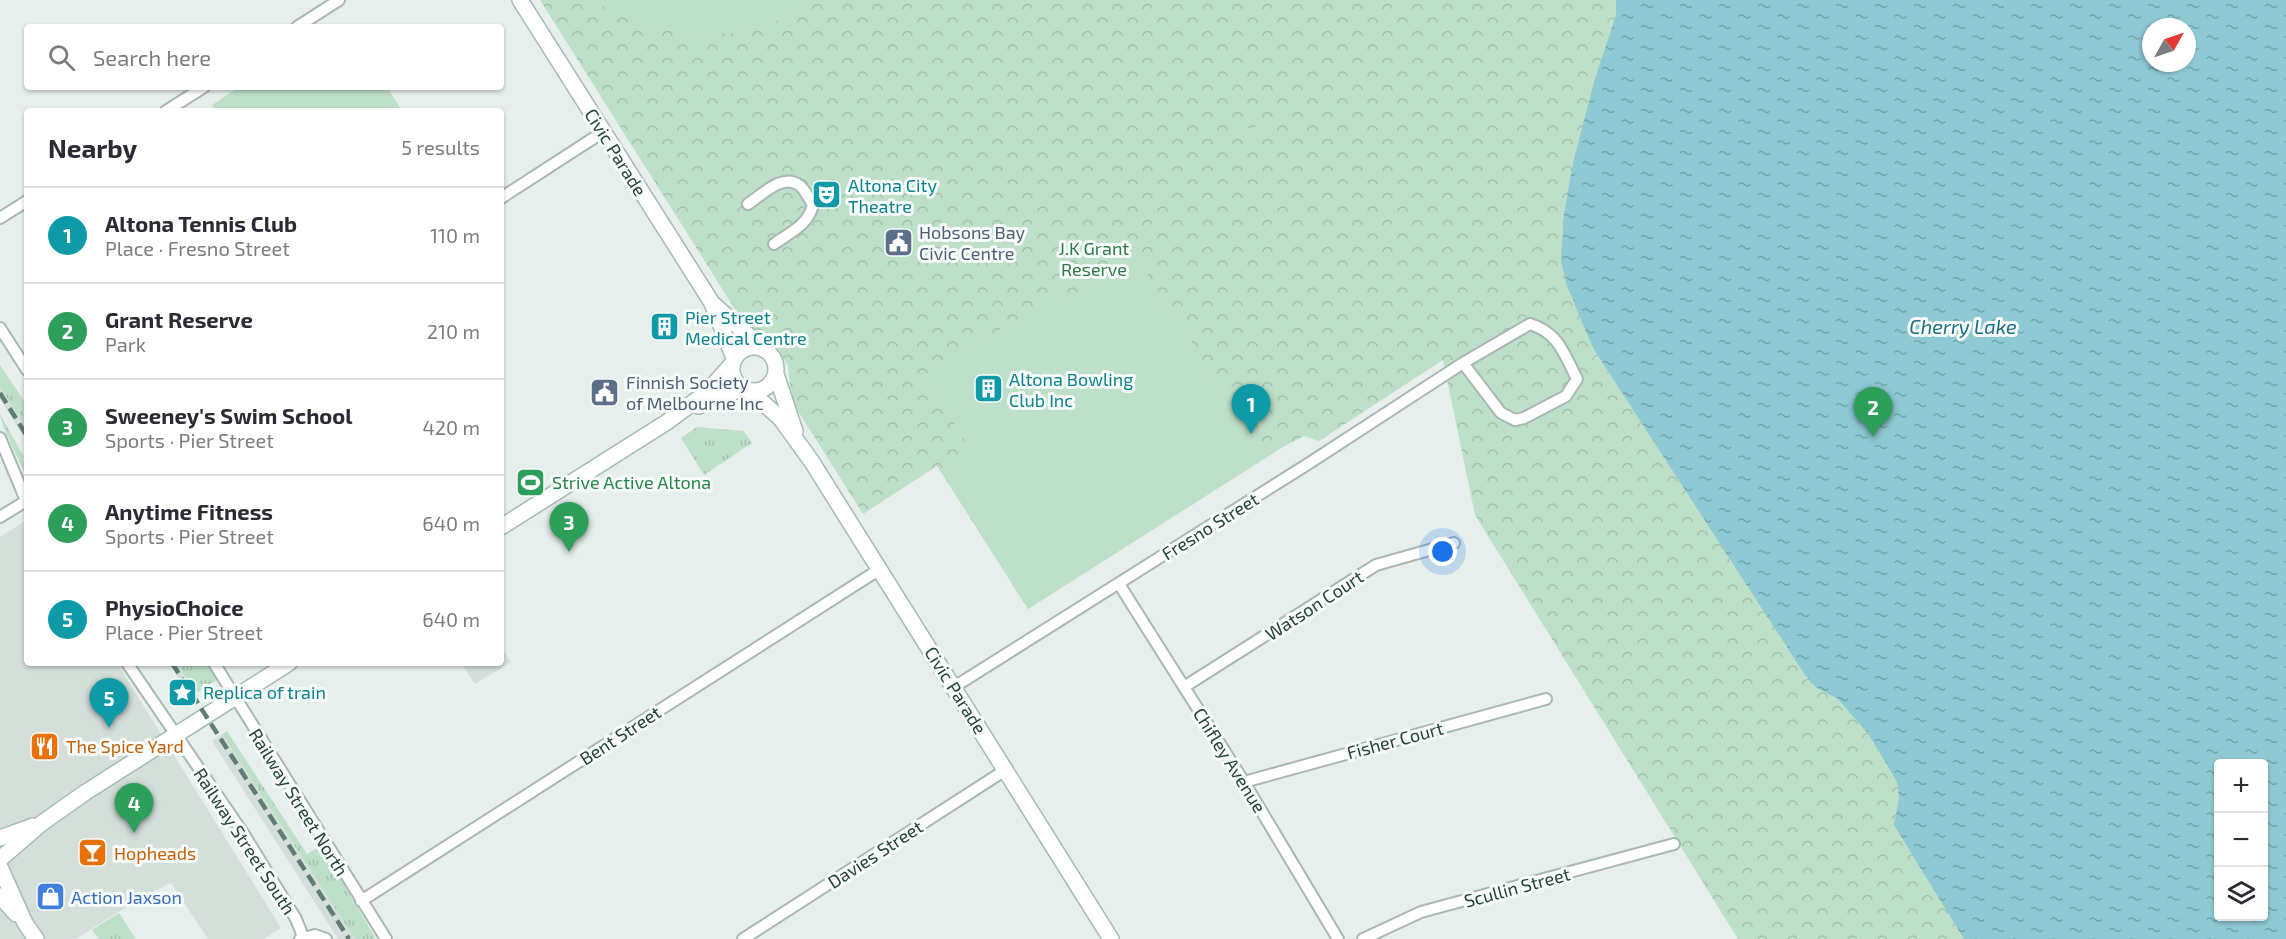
<!DOCTYPE html>
<meta charset="utf-8">
<style>
body{margin:0;font-family:"Exo 2",sans-serif;background:#f2f2f3;color:#2b2b33}
.controls{position:absolute;right:18px;bottom:18px;display:grid;overflow:hidden;border-radius:6px;box-shadow:0 2px 4px #0004}
.controls button{width:54px;height:54px;display:grid;place-items:center;padding:0;border:0;border-bottom:2px solid #e1e1e2;background:#fff;color:#2b2b33;font:30px sans-serif}
.compass{position:absolute;left:2142px;top:18px;width:54px;height:54px;border-radius:50%;background:#fff;box-shadow:0 2px 4px #0004;rotate:50deg}
.you{position:absolute;left:1443px;top:552px;width:21px;height:21px;margin:-15px;border:4px solid #fff;border-radius:50%;background:#1a73e8;box-shadow:0 0 0 9px #1a73e833}
.badge{display:grid;place-items:center;width:39px;height:39px;border-radius:50%;background:#0f766e;color:#fff;font-size:20px;font-weight:700}
.pin{position:absolute;translate:-50% -50px;filter:drop-shadow(0 2px 3px #0008)}
.pin::after{content:'';position:absolute;top:32px;width:21px;height:18px;background:inherit;clip-path:polygon(0 0,100% 0,50% 100%)}
.list{margin:0;padding:0;list-style:none}
h2{display:flex;justify-content:space-between;align-items:center;height:78px;margin:0;padding:0 24px;font-size:26px}
h2 small{font-size:20px;font-weight:400;color:#7c7c81}
.list li{display:grid;grid-template-columns:39px 1fr auto;gap:18px;align-items:center;box-sizing:border-box;height:96px;padding:0 24px;border-top:2px solid #e1e1e2}
.list b{display:block;font-size:22px;white-space:nowrap}
.list p{margin:0;font-size:20px;white-space:nowrap;color:#7c7c81}
.list em{font-size:20px;font-style:normal;color:#7c7c81}
.icon{flex:none;width:33px;height:33px;fill:none;stroke:currentColor;stroke-width:2;stroke-linecap:round;stroke-linejoin:round}
.map{position:relative;flex:none;width:2286px;height:939px;overflow:hidden}
.search{position:absolute;background:#fff;box-shadow:0 2px 4px #0004;left:24px;top:24px;width:480px;height:66px;display:flex;align-items:center;gap:15px;box-sizing:border-box;padding:0 21px;border-radius:6px;color:#7c7c81;font-size:22px}
.panel{position:absolute;background:#fff;box-shadow:0 2px 4px #0004;left:24px;top:108px;width:480px;height:558px;border-radius:6px}
.map>svg:first-child{display:block}
</style>
<div class="map">
<svg width="2286" height="939" viewBox="0 0 2286 939">
<defs>
<pattern id="grass-tufts" width="24" height="20" patternUnits="userSpaceOnUse" patternTransform="scale(1.5)"><rect width="24" height="20" fill="#bfe0c8"/><path d="M3 7l-1-3M5 7V3M7 7l1-3M15 17l-1-3M17 17v-4M19 17l1-3" fill="none" stroke="#a4c1ad"/></pattern>
<pattern id="park-crowns" width="20" height="18" patternUnits="userSpaceOnUse" patternTransform="scale(1.5)"><rect width="20" height="18" fill="#bfe0c8"/><path d="M2 6a3 3 0 1 1 6 0M12 15a3 3 0 1 1 6 0" fill="none" stroke="#a4c1ad"/></pattern>
<pattern id="water-ripples" width="26" height="14" patternUnits="userSpaceOnUse" patternTransform="scale(1.5)"><rect width="26" height="14" fill="#8ec9d4"/><path d="M2 4q2-2 4 0t4 0M15 11q2-2 4 0t4 0" fill="none" stroke="#74a5ad"/></pattern>
</defs>
<rect width="100%" height="100%" fill="#e6efeb"/>
<path fill="#d4dfda" d="M0 387 27 429V442L0 399Z
M27 520V663H117L281 928 264 939H208L171 883 142 897 76 939H0V537Z
M501 647 511 662 475 684 461 663H501Z
M169 663H177L198 696 192 700Z
M222 734 355 939H338L212 741Z"/>
<path fill="url(#grass-tufts)" d="M0 365 27 405V429L0 387Z
M0 414 24 457 22 459 27 467V477C21 465 0 423 0 414Z
M697 427 744 431 752 443 704 475 681 438Z
M177 663H206L217 680 196 693Z
M227 731 307 854 321 846 376 939H355L222 734Z
M119 913 136 939H99L92 930Z"/>
<path fill="url(#park-crowns)" fill-rule="evenodd" d="M540 0H2286V939H1738L1475 515 1443 360 1319 441 1304 436 1283 447 1028 609 937 466 863 514 791 400 788 366 776 345 751 330 743 322ZM2151 27H2187V63H2151ZM2218 764H2264V916H2218Z"/>
<path fill="#bfe0c8" d="M595 0H819L807 10 745 32 692 36 644 25 601 5Z
M239 87H387L401 109 398 111H216L212 105Z
M1273 122 1276 126 1218 141 1217 137Z
M1135 255 1266 457 1028 609 942 471 971 450 924 375 1059 294 1066 300Z"/>
<path fill="url(#water-ripples)" fill-rule="evenodd" d="M1616 0H2286V939H1964L1894 825 1899 798 1897 782 1869 735 1838 699 1817 688 1805 675 1593 348 1567 286 1561 261 1564 214 1573 163 1594 82 1616 15ZM2151 27H2187V63H2151ZM2218 764H2264V916H2218Z"/>
<g fill="none" stroke-linecap="round" stroke-linejoin="round">
<defs>
<path id="street" d="M297 27 339 0
M166 111 204 87
M501 198 603 132
M748 204C762 195 782 173 799 185 805 189 809 199 813 205 808 225 791 232 774 244
M0 218 27 201
M0 328 27 370
M0 438 27 503
M0 517 26 501
M1119 584 1244 782 1338 939
M127 663 243 833 296 919 302 934 301 938
M214 663 386 939
M954 687 1311 462 1463 363 1530 324C1559 333 1564 354 1577 379L1566 396 1524 418 1515 420 1501 413 1463 363
M1184 687 1376 565 1454 543
M1244 782 1546 699
M361 901 880 569
M300 939 315 935 326 939
M743 939 1007 769
M1363 939 1421 912 1674 844"/>
<path id="secondary" d="M520 0 712 303 761 347
M713 306 734 358
M732 369a22 22 0 1 1 44 0a22 22 0 1 1-44 0Z
M776 374 795 431
M750 391 781 419 812 462 1111 939
M699 406 728 393 744 389
M501 527 667 422 707 392 732 364
M0 838 33 826
M0 859 42 823 86 792 289 663
M0 867 25 923 36 939
M0 896 16 914"/>
</defs>
<use href="#street" stroke="#a8b8b2" stroke-width="14"/>
<use href="#secondary" stroke="#a4bbb3" stroke-width="18"/>
<use href="#street" stroke="#fff" stroke-width="10"/>
<use href="#secondary" stroke="#fff" stroke-width="15"/>
<path stroke="#5f7d75" stroke-width="4.5" stroke-dasharray="12 6" stroke-linecap="butt" d="M0 393 27 436
M172 663 349 939"/>
</g>
<defs>
<symbol id="theatre-square" viewBox="-11 -11 22 22"><rect x="-9" y="-9" width="18" height="18" rx="4" fill="#0f9aa8" stroke="#f7fbf9"/><path d="M-5-5.5Q0-4 5-5.5V0Q5 5 0 6Q-5 5-5 0ZM-3.3-2.5H-1v1.5H-3.3ZM1-2.5H3.3v1.5H1ZM-2.8 1Q0 5.5 2.8 1Z" fill="#fff"/></symbol>
<symbol id="civic-square" viewBox="-11 -11 22 22"><rect x="-9" y="-9" width="18" height="18" rx="4" fill="#5c6f8a" stroke="#f7fbf9"/><path d="M-.6-6.5H3V-4.5H.6V-3L4-1V1h2V6H-6V1h2V-1L-.6-3ZM-1.2 2.5V6h2.4V2.5Z" fill="#fff"/></symbol>
<symbol id="building-square" viewBox="-11 -11 22 22"><rect x="-9" y="-9" width="18" height="18" rx="4" fill="#0f9aa8" stroke="#f7fbf9"/><path d="M-4-6H4V6H1V3H-1V6H-4ZM-2.5-4.3h1.7v1.8h-1.7ZM.8-4.3h1.7v1.8H.8ZM-2.5-1h1.7V.8h-1.7ZM.8-1h1.7V.8H.8Z" fill="#fff"/></symbol>
<symbol id="stadium-square" viewBox="-11 -11 22 22"><rect x="-9" y="-9" width="18" height="18" rx="4" fill="#2e9e5b" stroke="#f7fbf9"/><path d="M0-5a6.5 5 0 1 0 0 10a6.5 5 0 1 0 0-10ZM-3.5-1.8h7v3.6h-7Z" fill="#fff"/></symbol>
<symbol id="sight-square" viewBox="-11 -11 22 22"><rect x="-9" y="-9" width="18" height="18" rx="4" fill="#0f9aa8" stroke="#f7fbf9"/><path d="M0-6L1.8-2.2L6-1.7L2.9 1.2L3.7 5.4L0 3.3L-3.7 5.4L-2.9 1.2L-6-1.7L-1.8-2.2Z" fill="#fff"/></symbol>
<symbol id="restaurant-square" viewBox="-11 -11 22 22"><rect x="-9" y="-9" width="18" height="18" rx="4" fill="#e8710a" stroke="#f7fbf9"/><path d="M-5-6h1v4h1v-4h1v4h1v-4h1v5L-1.5 .5V6h-2V.5L-5-1ZM5-6V6H3V1.5H1.5Q1.5-4 5-6Z" fill="#fff"/></symbol>
<symbol id="bar-square" viewBox="-11 -11 22 22"><rect x="-9" y="-9" width="18" height="18" rx="4" fill="#e8710a" stroke="#f7fbf9"/><path d="M-6-5H6L.8 .8V4.5H3.5V6h-7V4.5H-.8V.8Z" fill="#fff"/></symbol>
<symbol id="shop-square" viewBox="-11 -11 22 22"><rect x="-9" y="-9" width="18" height="18" rx="4" fill="#3f7fe0" stroke="#f7fbf9"/><path d="M-5-2.5h2.3a2.7 3.5 0 0 1 5.4 0H5L5.5 6h-11ZM-1.5-2.5h3a1.5 2.3 0 0 0-3 0Z" fill="#fff"/></symbol>
</defs>
<g fill-rule="evenodd">
<use href="#theatre-square" x="810" y="178" width="33" height="33"/>
<use href="#civic-square" x="882" y="226" width="33" height="33"/>
<use href="#building-square" x="648" y="310" width="33" height="33"/>
<use href="#building-square" x="972" y="372" width="33" height="33"/>
<use href="#civic-square" x="588" y="376" width="33" height="33"/>
<use href="#stadium-square" x="514" y="466" width="33" height="33"/>
<use href="#sight-square" x="166" y="676" width="33" height="33"/>
<use href="#restaurant-square" x="28" y="730" width="33" height="33"/>
<use href="#bar-square" x="76" y="836" width="33" height="33"/>
<use href="#shop-square" x="34" y="880" width="33" height="33"/>
</g>
<g text-anchor="middle" dominant-baseline="central" stroke-width="6" stroke-linejoin="round" paint-order="stroke">
<g font-size="18" fill="#24423a" stroke="#f7fbf9">
<text transform="translate(616 152) rotate(58)">Civic Parade</text>
<text transform="translate(1210 526) rotate(-32)">Fresno Street</text>
<text transform="translate(1314 605) rotate(-33)">Watson Court</text>
<text transform="translate(956 690) rotate(58)">Civic Parade</text>
<text transform="translate(620 735) rotate(-33)">Bent Street</text>
<text transform="translate(1395 740) rotate(-15)">Fisher Court</text>
<text transform="translate(1230 760) rotate(58)">Chifley Avenue</text>
<text transform="translate(299 802) rotate(58)">Railway Street North</text>
<text transform="translate(245 841) rotate(57)">Railway Street South</text>
<text transform="translate(875 854) rotate(-33)">Davies Street</text>
<text transform="translate(1517 887) rotate(-15)">Scullin Street</text>
</g>
<g font-size="18" fill="#0d838f" stroke="#f7fbf9" text-anchor="start">
<text x="848" y="185">Altona City<tspan x="848" dy="21">Theatre</tspan></text>
<text x="685" y="317">Pier Street<tspan x="685" dy="21">Medical Centre</tspan></text>
<text x="1009" y="379">Altona Bowling<tspan x="1009" dy="21">Club Inc</tspan></text>
<text x="203" y="692">Replica of train</text>
</g>
<g font-size="18" fill="#4e5e75" stroke="#f7fbf9" text-anchor="start">
<text x="919" y="232">Hobsons Bay<tspan x="919" dy="21">Civic Centre</tspan></text>
<text x="626" y="382">Finnish Society<tspan x="626" dy="21">of Melbourne Inc</tspan></text>
</g>
<g font-size="18" fill="#2d7a4b" stroke="#f7fbf9">
<text x="1094" y="248">J.K Grant<tspan x="1094" dy="21">Reserve</tspan></text>
</g>
<g font-size="18" fill="#27864d" stroke="#f7fbf9" text-anchor="start">
<text x="552" y="482">Strive Active Altona</text>
</g>
<g font-size="18" fill="#c56008" stroke="#f7fbf9" text-anchor="start">
<text x="66" y="746">The Spice Yard</text>
<text x="114" y="853">Hopheads</text>
</g>
<g font-size="18" fill="#366cbe" stroke="#f7fbf9" text-anchor="start">
<text x="71" y="897">Action Jaxson</text>
</g>
<g font-size="20" font-style="italic" fill="#1c6f80" stroke="#f7fbf9">
<text x="1963" y="326">Cherry Lake</text>
</g>
</g>
</svg>
<div class="controls">
<button>+</button>
<button>−</button>
<button><svg class="icon" aria-label="layers" viewBox="0 0 24 24"><path d="M12 4l9 5-9 5-9-5zM3 14l9 5 9-5"/></svg></button>
</div>
<svg class="compass" viewBox="-18 -18 36 36"><path d="M0-13l5 13h-10z" fill="#e53935"/><path d="M0 13l5-13h-10z" fill="#7c7c81"/></svg>
<div class="you"></div>
<div class="pin badge" style="left:1251px;top:434px;background:#0f9aa8">1</div>
<div class="pin badge" style="left:1873px;top:437px;background:#2e9e5b">2</div>
<div class="pin badge" style="left:569px;top:552px;background:#2e9e5b">3</div>
<div class="pin badge" style="left:134px;top:833px;background:#2e9e5b">4</div>
<div class="pin badge" style="left:109px;top:728px;background:#0f9aa8">5</div>
<div class="search"><svg class="icon" aria-label="search" viewBox="0 0 24 24"><circle cx="10" cy="10" r="6"/><path d="M15 15l6 6"/></svg>Search here</div>
<section class="panel">
<h2>Nearby<small>5 results</small></h2>
<ul class="list">
<li><span class="badge" style="background:#0f9aa8">1</span><div><b>Altona Tennis Club</b><p>Place · Fresno Street</p></div><em>110 m</em></li>
<li><span class="badge" style="background:#2e9e5b">2</span><div><b>Grant Reserve</b><p>Park</p></div><em>210 m</em></li>
<li><span class="badge" style="background:#2e9e5b">3</span><div><b>Sweeney's Swim School</b><p>Sports · Pier Street</p></div><em>420 m</em></li>
<li><span class="badge" style="background:#2e9e5b">4</span><div><b>Anytime Fitness</b><p>Sports · Pier Street</p></div><em>640 m</em></li>
<li><span class="badge" style="background:#0f9aa8">5</span><div><b>PhysioChoice</b><p>Place · Pier Street</p></div><em>640 m</em></li>
</ul>
</section>
</div>
